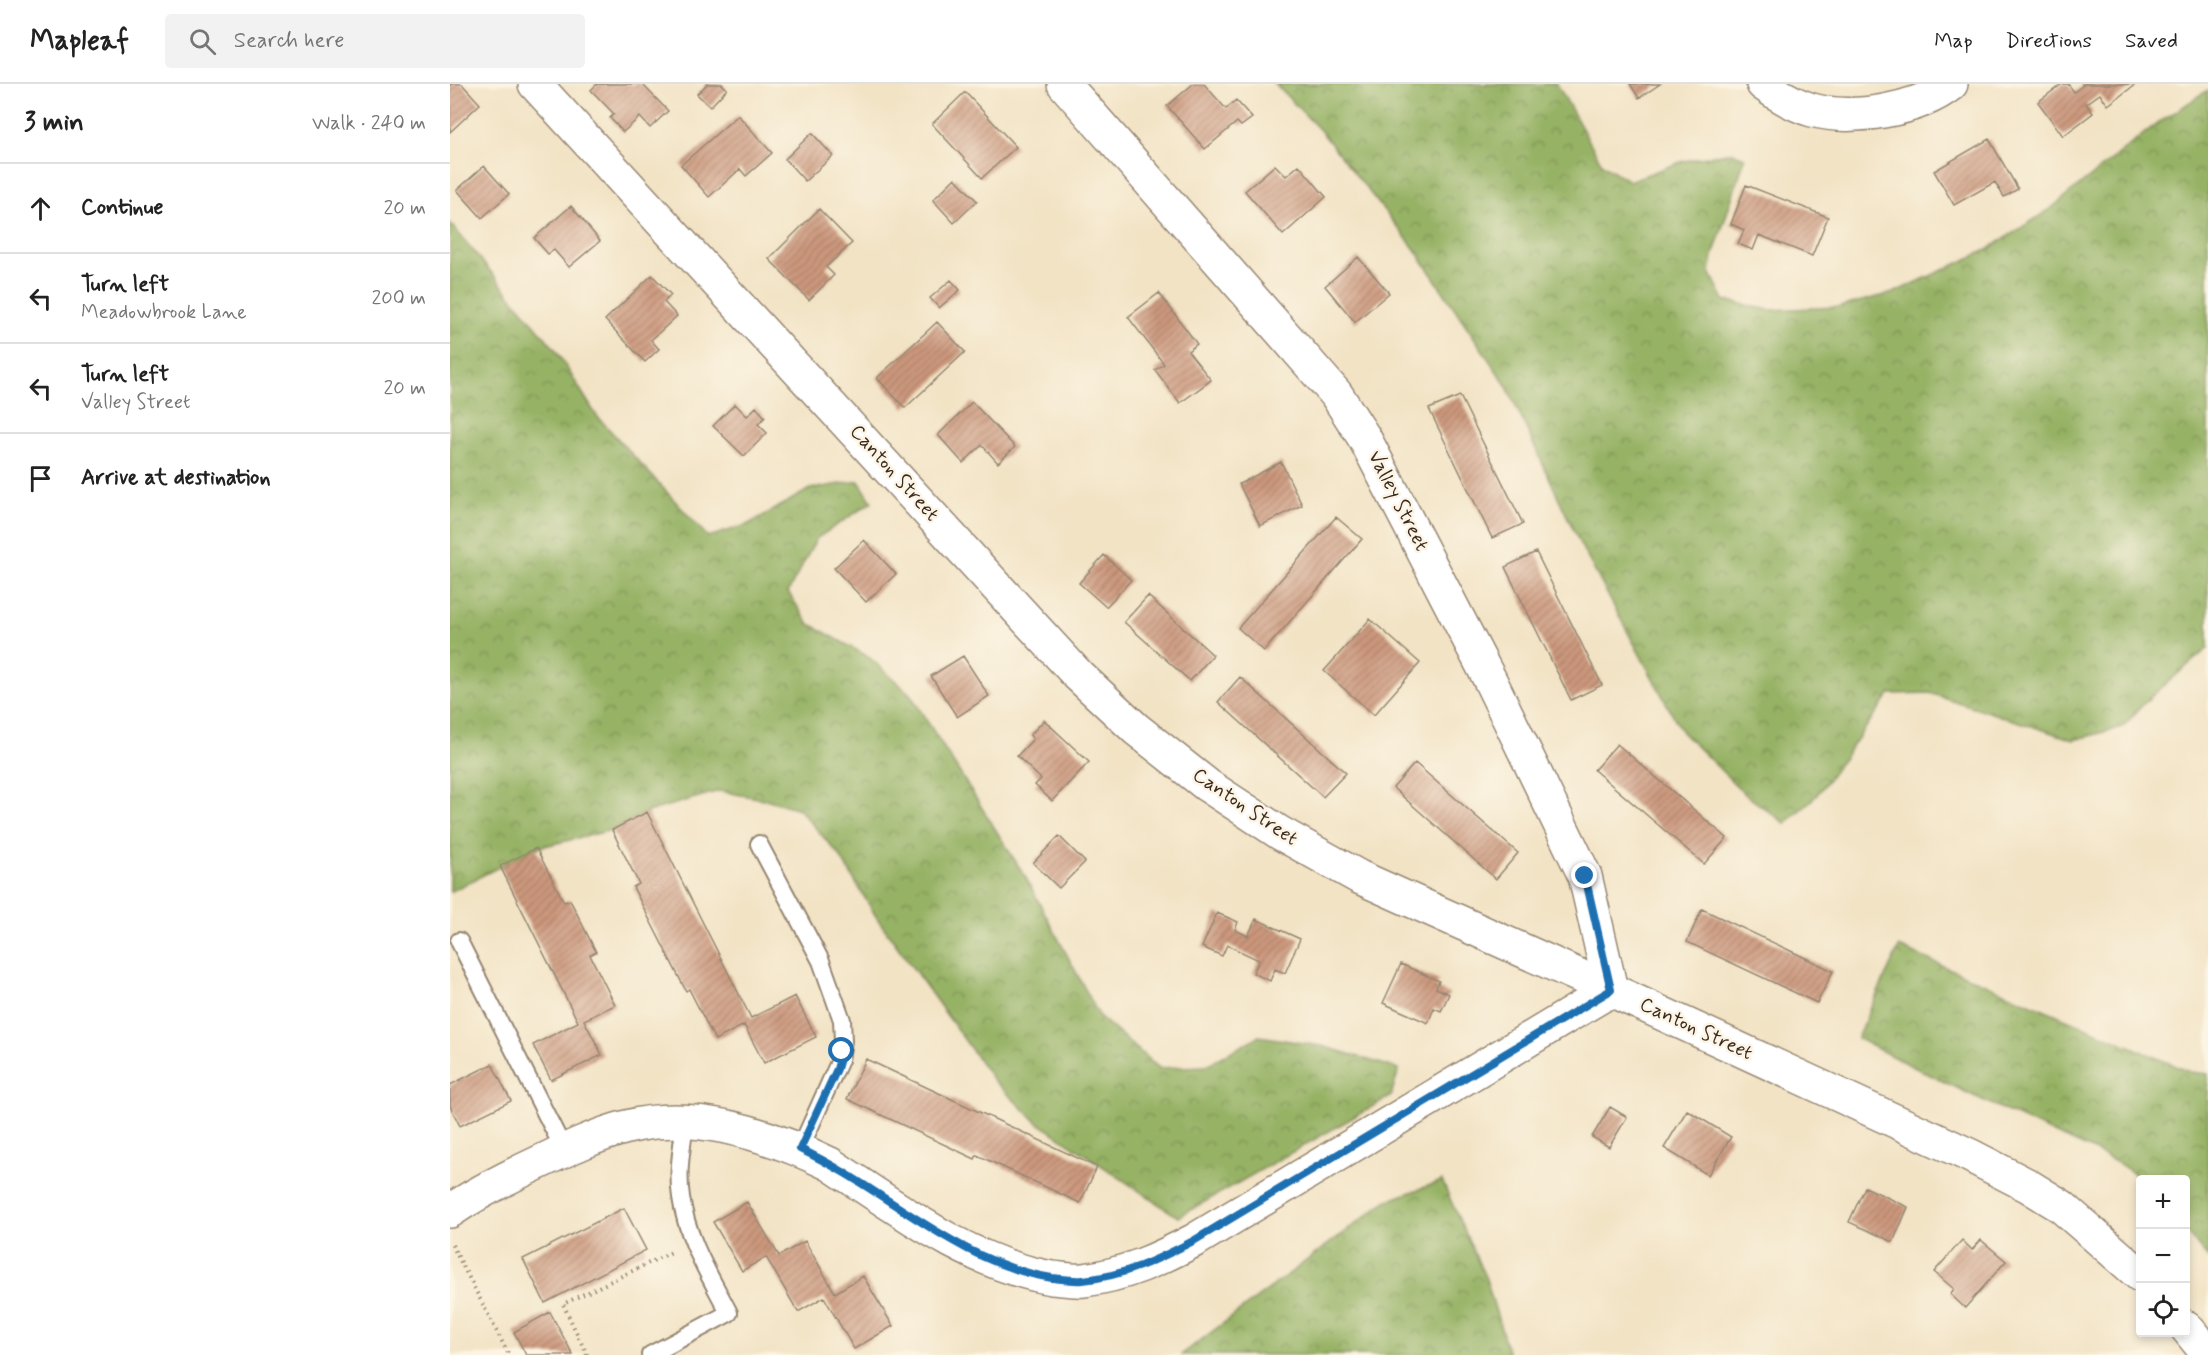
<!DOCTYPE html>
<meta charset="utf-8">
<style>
body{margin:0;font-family:Mynerve,sans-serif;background:#f2f2f2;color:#222}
.controls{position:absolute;right:18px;bottom:18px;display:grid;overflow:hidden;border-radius:6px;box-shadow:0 3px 9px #0003}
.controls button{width:54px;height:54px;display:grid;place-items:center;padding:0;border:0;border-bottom:2px solid #e0e0e0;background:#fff;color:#222;font:30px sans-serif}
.stop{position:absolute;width:18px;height:18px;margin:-14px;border:4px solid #1f6fb2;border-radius:50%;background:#fff}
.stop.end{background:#1f6fb2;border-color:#fff;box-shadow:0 2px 6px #0008}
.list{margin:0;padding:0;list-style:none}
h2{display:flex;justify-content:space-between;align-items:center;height:78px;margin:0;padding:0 24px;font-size:26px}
h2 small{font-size:20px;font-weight:400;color:#767676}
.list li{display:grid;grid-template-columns:39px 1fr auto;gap:18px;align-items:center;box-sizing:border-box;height:90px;padding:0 24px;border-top:2px solid #e0e0e0}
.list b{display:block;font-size:22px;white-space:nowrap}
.list p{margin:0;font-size:20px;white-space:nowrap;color:#767676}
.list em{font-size:20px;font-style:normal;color:#767676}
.icon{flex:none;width:33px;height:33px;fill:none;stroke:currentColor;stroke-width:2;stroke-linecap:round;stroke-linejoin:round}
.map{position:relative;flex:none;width:1758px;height:1271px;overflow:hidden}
header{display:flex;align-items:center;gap:36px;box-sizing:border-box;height:84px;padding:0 30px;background:#fff;border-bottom:2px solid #e0e0e0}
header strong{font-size:28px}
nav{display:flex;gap:33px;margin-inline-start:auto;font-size:21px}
.search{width:420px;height:54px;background:#f2f2f2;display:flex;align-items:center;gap:15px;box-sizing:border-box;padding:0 21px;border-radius:6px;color:#767676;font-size:22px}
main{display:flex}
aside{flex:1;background:#fff}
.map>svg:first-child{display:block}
</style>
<header>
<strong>Mapleaf</strong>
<div class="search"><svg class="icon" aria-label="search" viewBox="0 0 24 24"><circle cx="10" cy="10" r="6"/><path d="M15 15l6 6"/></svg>Search here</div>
<nav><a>Map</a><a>Directions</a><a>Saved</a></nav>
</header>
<main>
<aside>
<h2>3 min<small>Walk · 240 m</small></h2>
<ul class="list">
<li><svg class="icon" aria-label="ahead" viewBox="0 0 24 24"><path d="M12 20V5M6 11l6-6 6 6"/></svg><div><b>Continue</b></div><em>20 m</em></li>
<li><svg class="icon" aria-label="left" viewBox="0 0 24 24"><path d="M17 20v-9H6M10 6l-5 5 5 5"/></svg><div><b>Turn left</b><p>Meadowbrook Lane</p></div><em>200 m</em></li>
<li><svg class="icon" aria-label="left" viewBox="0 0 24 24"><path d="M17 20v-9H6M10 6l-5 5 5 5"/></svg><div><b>Turn left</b><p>Valley Street</p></div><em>20 m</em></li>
<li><svg class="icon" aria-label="arrive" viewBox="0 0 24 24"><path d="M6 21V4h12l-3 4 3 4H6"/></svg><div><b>Arrive at destination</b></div></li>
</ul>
</aside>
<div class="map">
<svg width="1758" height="1271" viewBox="0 0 1758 1271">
<defs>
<pattern id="forest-crowns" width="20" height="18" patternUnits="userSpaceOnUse" patternTransform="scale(1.5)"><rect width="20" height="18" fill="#96b265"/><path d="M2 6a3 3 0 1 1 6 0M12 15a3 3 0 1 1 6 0" fill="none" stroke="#7c9153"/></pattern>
<pattern id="building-hatch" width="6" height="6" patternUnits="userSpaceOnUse" patternTransform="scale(1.5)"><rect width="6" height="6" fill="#cc987d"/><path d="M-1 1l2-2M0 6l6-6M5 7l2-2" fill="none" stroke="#a77c66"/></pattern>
</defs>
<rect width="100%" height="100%" fill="#fcf5e5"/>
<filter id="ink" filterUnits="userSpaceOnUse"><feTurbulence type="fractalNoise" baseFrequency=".0167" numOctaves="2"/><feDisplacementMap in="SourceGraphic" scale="12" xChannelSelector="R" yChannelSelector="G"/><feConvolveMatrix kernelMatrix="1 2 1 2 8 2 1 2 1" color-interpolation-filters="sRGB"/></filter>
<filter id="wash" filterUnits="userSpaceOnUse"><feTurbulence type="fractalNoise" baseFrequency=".008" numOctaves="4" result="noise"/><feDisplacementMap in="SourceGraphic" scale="24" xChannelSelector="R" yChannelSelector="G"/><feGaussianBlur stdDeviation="1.35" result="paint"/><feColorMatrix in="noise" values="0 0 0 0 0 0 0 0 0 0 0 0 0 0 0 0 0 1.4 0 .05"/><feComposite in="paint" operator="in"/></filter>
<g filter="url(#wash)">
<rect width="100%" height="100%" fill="#f2e3c5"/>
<path fill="url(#forest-crowns)" stroke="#686e42" stroke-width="1.5" d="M825 0H1107L1152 80 1179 97 1234 77 1283 68 1295 74 1263 172 1260 188 1274 216 1319 226 1389 223 1443 209 1537 166 1599 126 1701 44 1758 6V564L1695 618 1673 643 1624 656 1480 609 1440 610 1366 712 1335 739 1296 711 1232 648 1130 460 1056 301 964 164 870 46Z
M0 139 105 265 146 331 258 453 297 441 360 405 409 397 422 418 367 454 338 508 358 539 419 573 460 610 576 794 650 933 709 984 755 982 809 952 872 962 949 985 941 1012 728 1133 587 1038 544 997 427 834 390 772 349 725 319 716 269 707 197 728 162 746 86 764 0 808Z
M1449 863 1740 988 1758 990V1174L1736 1148V1096H1690C1675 1078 1629 1061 1606 1050 1539 1019 1472 989 1407 954Z
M992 1097 1036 1195 1059 1271H731L936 1117Z"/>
<g id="blocks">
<path fill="url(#building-hatch)" d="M0 0H12L30 20 0 48Z
M147 0H192L218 27 200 44 190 33 173 48 160 34 164 30 141 6Z
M257 0H272L277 5 260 23 247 10Z
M743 0H754L776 25 786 16 802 34 791 42 787 38 755 65 717 22Z
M1180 0H1210L1189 14Z
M1612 0H1618L1624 8 1633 1 1632 0H1686L1658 21 1650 10 1636 20 1643 29 1613 52 1588 18Z
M515 8 566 63 532 94 482 40Z
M288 31 322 69 296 92 290 85 259 113 231 81Z
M362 49 383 72 355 97 335 75Z
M1539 55 1568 105 1554 113 1545 98 1504 121 1484 87Z
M825 81 836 92 849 81 876 113 833 151 795 107Z
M34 82 59 110 32 134 7 106Z
M505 94 527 117 504 139 483 116Z
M1296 101 1378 133 1362 172 1309 151 1303 166 1288 160 1294 146 1281 140Z
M121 122 150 157 119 183 104 166 98 170 84 154Z
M369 125 402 159 376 183 384 191 359 216 319 175Z
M908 173 939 209 905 238 875 202Z
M202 191 221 211 214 218 227 232 201 256 209 265 195 278 155 236Z
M501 196 510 206 489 224 480 214Z
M709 209 747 260 738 267 761 296 730 319 705 286 714 280 678 233Z
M487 238 515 268 455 324 427 294Z
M1010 312 1073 440 1042 454 979 325Z
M522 318 565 363 548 379 532 361 513 379 488 351Z
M285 320 297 332 306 323 315 333 308 340 317 349 294 372 263 342Z
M831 378 852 421 810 442 789 400Z
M886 433 912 455 814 567 788 544Z
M414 456 446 490 416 518 384 484Z
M1086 468 1152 601 1121 616 1055 483Z
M654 471 681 496 656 523 629 499Z
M698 512 763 571 740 597 674 538Z
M920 535 970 579 924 631 874 587Z
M513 572 539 612 507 633 481 592Z
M790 593 896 689 873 713 768 618Z
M594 636 639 678 602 717 585 701 591 695 567 672 583 655 580 651Z
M1167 660 1277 754 1254 780 1144 686Z
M965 679 1068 769 1046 795 943 704Z
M197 728 301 934 345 912 366 953 314 979 294 941 265 956 239 905 236 907 183 803 189 800 162 746Z
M609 752 635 778 609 804 583 779Z
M86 764 114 818 120 816 146 868 140 871 165 921 134 936 152 971 101 996 83 961 128 938 50 782Z
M1252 825 1383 887 1367 919 1237 858Z
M767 829 788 838 785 846 798 852 806 835 850 855 835 889 825 885 820 897 803 889 809 876 777 861 772 872 752 863Z
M951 880 989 897 986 904 999 910 991 927 984 924 978 939 933 919Z
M416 975 647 1083 630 1119 527 1071 525 1075 397 1015Z
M42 980 61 1017 10 1042 0 1022V1001Z
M1160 1023 1177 1033 1159 1063 1142 1053Z
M1237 1026 1281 1053 1258 1091 1214 1064Z
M1415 1103 1458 1123 1443 1158 1399 1138Z
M297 1118 329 1172 355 1157 385 1209 413 1192 443 1242 404 1265 374 1213 348 1228 316 1173 292 1187 263 1138Z
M174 1124 196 1166 95 1219 73 1175Z
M1512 1156 1522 1166 1531 1156 1556 1177 1515 1224 1500 1210 1504 1205 1484 1188Z
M100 1228 123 1271H76L64 1248Z"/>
</g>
</g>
<g filter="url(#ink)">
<use href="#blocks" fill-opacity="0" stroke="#968672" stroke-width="1.5"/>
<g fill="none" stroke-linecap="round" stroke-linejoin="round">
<defs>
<path id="service" d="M309 760 371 877 392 936 393 957 390 976 350 1065
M9 857 114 1066
M200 1271 279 1229C260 1192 237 1156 231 1113 227 1088 232 1063 235 1038"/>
<path id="minor" d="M1313 0C1328 11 1344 21 1362 26 1402 37 1469 26 1501 0
M0 1127C28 1108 58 1093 88 1079 117 1065 146 1051 177 1043 245 1025 320 1051 380 1080 447 1124 522 1181 602 1194 613 1195 624 1197 634 1196 675 1191 709 1175 745 1156L1161 906 1135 792 1039 594 915 355 886 310 614 0"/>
<path id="tertiary" d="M85 0 628 591 686 645 757 701 830 749 909 793 1161 906 1519 1071 1577 1101 1611 1122 1690 1191
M1736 1243 1758 1270"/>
</defs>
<use href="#service" stroke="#968672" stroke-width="20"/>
<use href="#minor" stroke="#968672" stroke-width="36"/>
<use href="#tertiary" stroke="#968672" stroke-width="36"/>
<path stroke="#968672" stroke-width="4" stroke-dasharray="1.5 4.5" stroke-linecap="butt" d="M2 1161 59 1271
M137 1271 113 1220 224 1167"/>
<use href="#service" stroke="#fff" stroke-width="16"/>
<use href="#minor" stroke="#fff" stroke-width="33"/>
<use href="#tertiary" stroke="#fff" stroke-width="33"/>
</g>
</g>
<g fill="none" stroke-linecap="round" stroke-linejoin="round" filter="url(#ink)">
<path stroke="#1f6fb2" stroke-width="8" d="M392 967 387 985 350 1065C435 1104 506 1179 602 1194 612 1195 623 1197 633 1196 675 1192 709 1175 745 1156L1161 906 1135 792"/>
</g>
<g text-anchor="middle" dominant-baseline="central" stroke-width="5" stroke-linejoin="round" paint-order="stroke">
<g font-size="20" fill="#3b2a1e" stroke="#fcf5e5">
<text transform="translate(444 389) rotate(48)">Canton Street</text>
<text transform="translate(948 417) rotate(63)">Valley Street</text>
<text transform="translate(795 723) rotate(34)">Canton Street</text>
<text transform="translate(1246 945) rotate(25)">Canton Street</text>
</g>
</g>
</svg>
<div class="controls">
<button>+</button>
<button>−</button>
<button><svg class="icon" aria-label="locate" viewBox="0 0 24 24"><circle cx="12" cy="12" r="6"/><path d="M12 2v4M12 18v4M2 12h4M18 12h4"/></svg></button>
</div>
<div class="stop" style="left:392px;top:967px"></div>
<div class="stop end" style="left:1135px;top:792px"></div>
</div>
</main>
